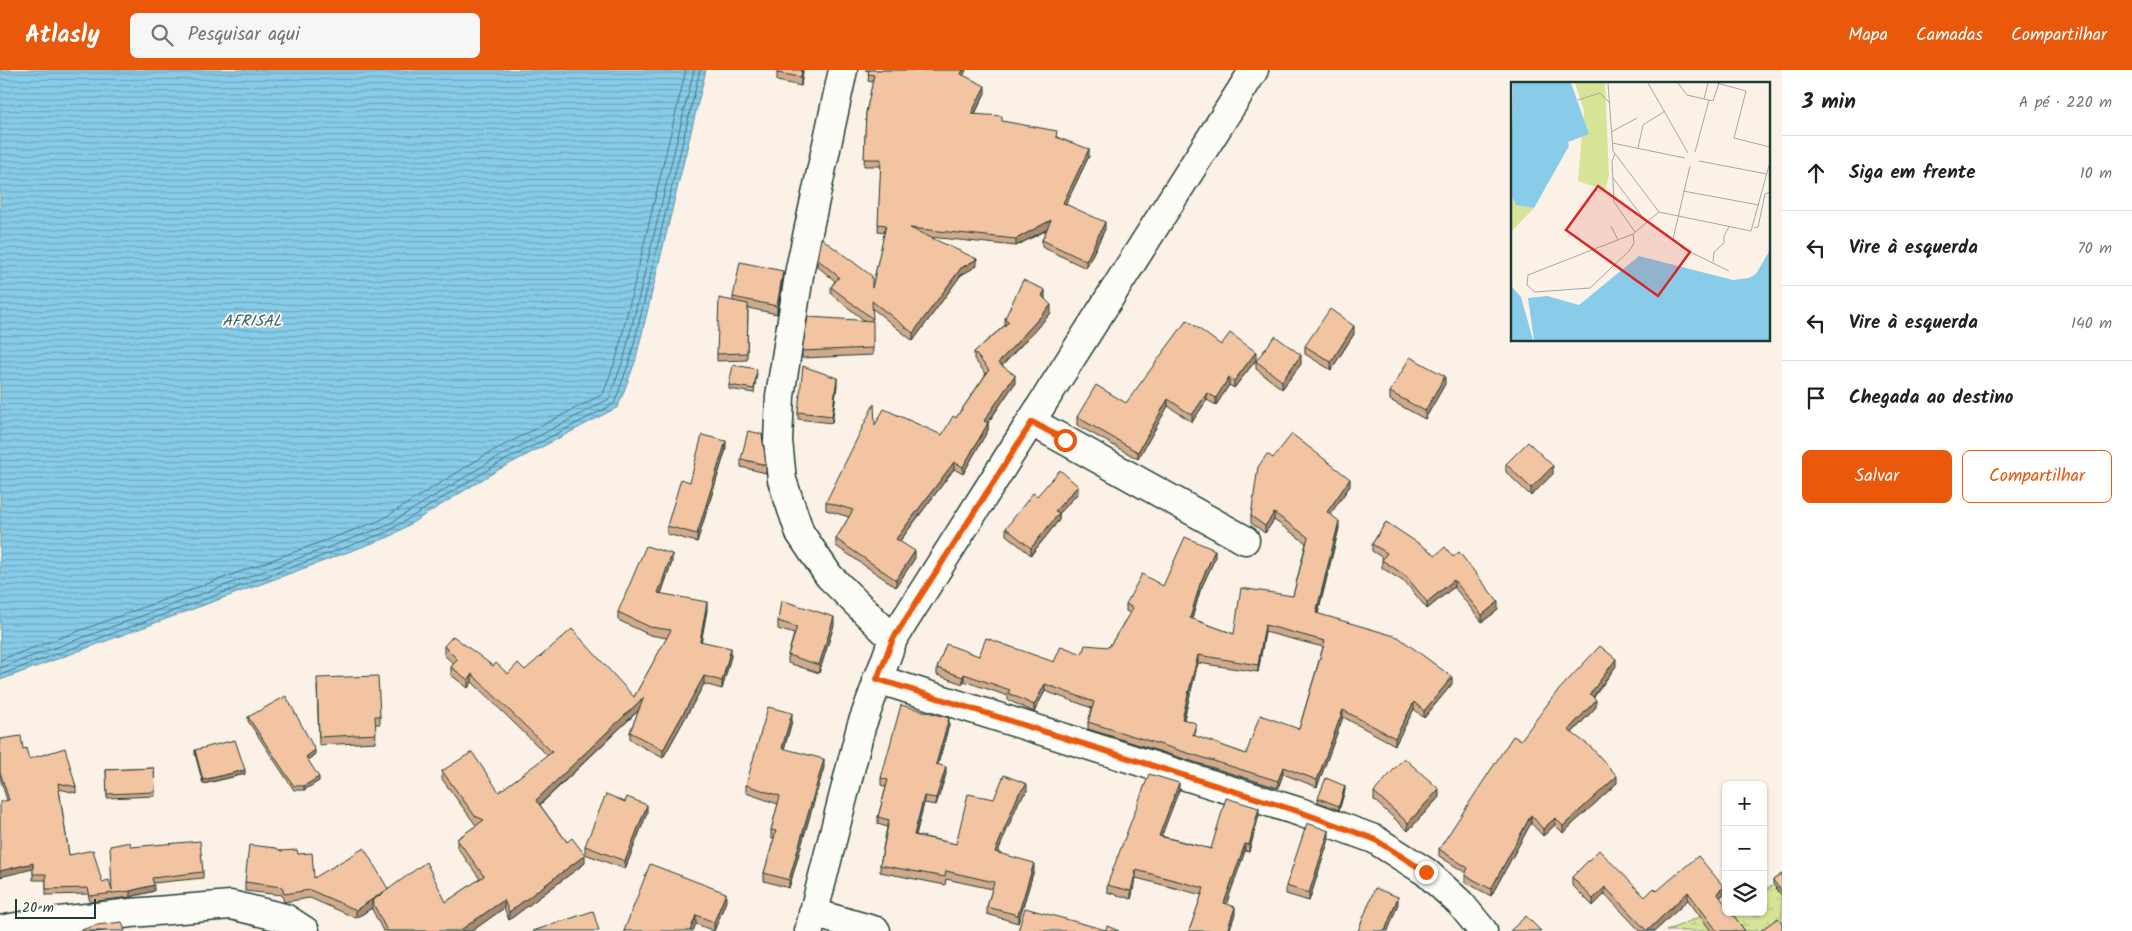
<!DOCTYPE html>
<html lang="pt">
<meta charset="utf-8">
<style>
body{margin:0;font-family:Kalam,sans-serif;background:#f6f6f6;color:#202124}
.controls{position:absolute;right:15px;bottom:15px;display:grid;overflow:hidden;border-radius:8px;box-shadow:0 1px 4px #0004}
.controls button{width:45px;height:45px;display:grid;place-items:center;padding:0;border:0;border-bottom:1px solid #e0e0e0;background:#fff;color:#202124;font:25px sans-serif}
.scale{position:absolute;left:15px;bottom:12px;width:81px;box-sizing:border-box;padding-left:5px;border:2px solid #1f3d34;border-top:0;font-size:14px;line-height:18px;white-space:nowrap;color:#1f3d34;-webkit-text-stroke:4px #fdfcf7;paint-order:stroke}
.stop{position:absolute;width:15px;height:15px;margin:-11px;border:4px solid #ea580c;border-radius:50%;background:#fff}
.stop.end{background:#ea580c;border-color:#fff;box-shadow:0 1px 5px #0008}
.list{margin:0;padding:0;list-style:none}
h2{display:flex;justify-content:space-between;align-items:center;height:65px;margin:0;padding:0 20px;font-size:21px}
h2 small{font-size:16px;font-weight:400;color:#757577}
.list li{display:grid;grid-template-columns:32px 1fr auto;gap:15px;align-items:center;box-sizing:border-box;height:75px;padding:0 20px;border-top:1px solid #e0e0e0}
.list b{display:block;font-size:19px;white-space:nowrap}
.list em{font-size:16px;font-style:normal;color:#757577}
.actions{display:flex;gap:10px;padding:15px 20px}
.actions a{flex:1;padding:11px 0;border:1px solid #ea580c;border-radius:8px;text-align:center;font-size:18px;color:#ea580c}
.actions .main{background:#ea580c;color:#fff}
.icon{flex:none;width:28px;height:28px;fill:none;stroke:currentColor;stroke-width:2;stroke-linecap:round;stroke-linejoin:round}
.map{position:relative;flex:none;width:1782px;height:861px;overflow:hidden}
header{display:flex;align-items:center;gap:30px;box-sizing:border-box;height:70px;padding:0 25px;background:#ea580c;color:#fff}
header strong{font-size:24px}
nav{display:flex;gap:28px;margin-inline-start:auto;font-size:18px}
.search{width:350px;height:45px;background:#f6f6f6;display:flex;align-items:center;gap:12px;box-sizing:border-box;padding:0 18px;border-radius:8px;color:#757577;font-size:19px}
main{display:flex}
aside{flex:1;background:#fff}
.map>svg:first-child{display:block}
</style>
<header>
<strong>Atlasly</strong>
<div class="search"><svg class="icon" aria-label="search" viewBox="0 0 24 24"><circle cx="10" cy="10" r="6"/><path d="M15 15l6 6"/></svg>Pesquisar aqui</div>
<nav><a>Mapa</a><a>Camadas</a><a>Compartilhar</a></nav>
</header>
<main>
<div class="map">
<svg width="1782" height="861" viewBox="0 0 1782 861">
<defs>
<pattern id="wetland-marsh" width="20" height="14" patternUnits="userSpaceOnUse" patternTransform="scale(1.25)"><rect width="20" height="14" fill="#d7e497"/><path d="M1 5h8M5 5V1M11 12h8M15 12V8" fill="none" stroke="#b8c483"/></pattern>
<pattern id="water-rules" width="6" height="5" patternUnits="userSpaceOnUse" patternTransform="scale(1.25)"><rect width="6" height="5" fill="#88cce9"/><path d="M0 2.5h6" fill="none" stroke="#6fa7be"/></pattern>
</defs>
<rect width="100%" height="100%" fill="#fbf1e6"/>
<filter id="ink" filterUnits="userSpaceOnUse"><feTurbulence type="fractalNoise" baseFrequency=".02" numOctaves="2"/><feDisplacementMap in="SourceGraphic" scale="10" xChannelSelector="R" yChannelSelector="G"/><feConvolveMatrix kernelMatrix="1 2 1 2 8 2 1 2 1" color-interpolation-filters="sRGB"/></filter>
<g filter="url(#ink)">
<path fill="url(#wetland-marsh)" stroke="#7b9066" d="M1782 812V861H1666L1726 836V842H1763V820Z"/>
<path fill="url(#water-rules)" stroke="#5e93a1" d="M0 0H706L635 292 618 337 496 401 389 467 0 610Z"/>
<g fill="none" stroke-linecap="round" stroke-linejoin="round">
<path stroke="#49767c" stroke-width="1" d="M0 590 381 450 487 384 603 324 617 286 686 0
M0 598 384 457 491 391 609 329 624 288 694 0
M0 605 387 462 494 396 614 334 630 290 700 0"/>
<defs>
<path id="street" d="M843 0 800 199 780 326 778 371 782 410 800 463 829 506 893 569
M1032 352 1245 470
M877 609 1300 742 1374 769 1426 802 1460 833 1483 861
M813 843 876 861
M0 860 33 854 131 843 231 835 285 848 305 861
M809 861 861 657 893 569 1254 0"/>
</defs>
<use href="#street" stroke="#1f3d34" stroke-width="31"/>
<use href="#street" stroke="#fdfcf7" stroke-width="28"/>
</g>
<path fill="#d1a98b" stroke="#1f3d34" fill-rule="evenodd" d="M803 0 801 16 777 11V3Z
M865 0H966L963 5 985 23 975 44 1057 67 1089 86 1066 134 1105 159 1086 198 1042 177V170L1047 160 1016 176 930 167 977 196 961 205 913 271 872 238 873 285 802 288V281L865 251 831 224V217L835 211 817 196V189L872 218 885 162 878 161 881 96H864L866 43 873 12 868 11 869 1Z
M783 209 777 244 748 238 747 290 717 291V284L733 231V227Z
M1045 228V229L1051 243 1002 296 1015 313 988 353V360L963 404 954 399 900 471 915 488 896 517 836 476V469L849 447 826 440V432L875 355 942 365 956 348 986 304 974 289V282L1005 255V248Z
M1354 264 1331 300 1305 284V276Z
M1221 275 1256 290 1234 318 1229 315 1216 335 1207 330 1192 352 1168 336 1138 389 1077 355V347L1126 333Z
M1256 291 1301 294 1282 319 1256 299Z
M757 303 754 323 729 319V315Z
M1445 314 1425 349 1390 330V322Z
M837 315 832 353 798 349V342Z
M726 379 697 472 667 464V456L690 412Z
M1273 388 1350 416 1330 444 1339 458 1318 544 1452 614 1424 648 1414 639 1395 675 1343 647 1317 717 1283 704 1278 718 1088 659V652L1092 638 1045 621 1034 642 1008 630V626L964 611 963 614 937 605V598L979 586 1054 592 1109 577 1130 543 1126 541V534L1163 516 1215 488 1200 521 1192 549 1234 564 1293 526 1306 473 1274 450 1265 463 1251 453V446ZM1265 562 1323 577 1299 659 1246 684 1194 666 1196 660 1184 649 1198 593 1258 602Z
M741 389 766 395V403L741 397Z
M1506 394 1553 404 1531 426 1506 402Z
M1078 423 1059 444V450L1031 485 1006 465V458L1037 426Z
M1386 452 1498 540 1482 552 1454 517 1427 539 1406 513 1382 498V490L1383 488 1372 481V474Z
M672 492 661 524 707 540 701 571 731 586 722 619 704 614 663 688 630 670V662L639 640 540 735 567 772 585 793 509 850 504 838 472 861H383L372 839V838L356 848 310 828 284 832 282 825 245 821V812L281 781 298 784 314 808 388 819 446 832 480 809 457 777V769L477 755 475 754 442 709V701L499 722 548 686 472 612 468 618 451 605V597L454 594 444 585V576L493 596 508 604 525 600 634 627 667 568 650 565 618 550V542Z
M778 551 834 555 819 603 788 593V585L794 564 778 559Z
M1616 596 1594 627 1596 637 1572 663 1617 713 1563 763 1555 755 1543 766 1531 753 1491 826 1465 812V805L1466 803 1439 786V779L1521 670Z
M317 616 380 646V654H375L376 672 319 675Z
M248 647 315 684 308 690 319 711 304 720H294L248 651Z
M792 651 784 679 824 697 789 818 764 811V803L774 769 771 768V760L778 734 746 723V715Z
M949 655 938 694 946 704 936 735 924 733 916 765 956 774 994 729 1027 721 1019 731 997 782 1034 800 1018 853 987 844V837L992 819 946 809 945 815 880 802V795L887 757 878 754V747L886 717 881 715V708Z
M0 669 23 679 29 689 76 717V723L59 719 69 785 112 820 131 777 203 802V808L153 813 154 821 130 827 90 832 88 824 46 825V810H33V799L7 730 0 708Z
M195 680 245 704 203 714 195 684Z
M154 698 155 726 107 728 106 700Z
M1179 720 1161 766 1211 779 1259 745 1249 782 1245 781 1226 834 1235 844 1229 861H1189L1202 825 1136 808 1131 829 1107 822V815Z
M1345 720 1339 740 1318 732V728Z
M1374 722 1439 727 1408 761 1374 730Z
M625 732 647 743 625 799 585 784V776Z
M1329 769 1309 831 1286 824V816Z
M1782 804V826L1773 814V810Z
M1572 807 1645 827 1657 821 1724 824 1720 828 1745 861H1711L1688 830 1655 861H1640L1605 824 1593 836 1572 815Z
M726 831 714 861 696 854 624 861Z"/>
<path fill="#aa8971" stroke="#1f3d34" d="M802 0H803L801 16V7Z
M963 0H966L961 11V4Z
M985 16V23L971 51V44Z
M1089 79V86L1063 140V133Z
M1051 150V157L1016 176V169Z
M1105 152V159L1086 198V191Z
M977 189V196L961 205 913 271V263L961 198Z
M783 201V209L777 244V236Z
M1045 220V228L1042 233V226Z
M1051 235V243L998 300V293Z
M1354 256V264L1331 300V292Z
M1256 282V290L1234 318V311Z
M1301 285V294L1282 319V311Z
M1015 305V313L984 358V351Z
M1445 306V314L1425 349V341Z
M1229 307V315L1216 335V328Z
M837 308V315L832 353V346Z
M1207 323V330L1192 352V345Z
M1168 329V336L1138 389V382Z
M988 353V360L963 404V397Z
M726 371V379L697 472V464Z
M954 392V399L896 476V469Z
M1553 396V404L1531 426V418Z
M1350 409V416L1327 449V442Z
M1078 416V423L1059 444V450L1031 485V478L1055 441Z
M1274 443V450L1265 463V456Z
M1339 451V458L1316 550V543Z
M1215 480V488L1200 521 1190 555V548L1200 514Z
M915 481V488L896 517V510Z
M672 484V492L658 531V523Z
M1454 510V517L1427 539V532Z
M707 532V540L700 579V571Z
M1498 532V540L1482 552V545Z
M834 547V555L819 603V595Z
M1265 555V562L1258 602V595Z
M731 578V586L722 619V611Z
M1198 585V593L1182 656V649Z
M1616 589V596L1590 631V624Z
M472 604V612L468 618V610Z
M964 604V611L963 614V607Z
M704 606V614L663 688V680Z
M1452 607V614L1424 648V641Z
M1045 614V621L1034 642V635Z
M644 627V635L536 738V730Z
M1596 630V637L1568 667V660Z
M1414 632V639L1395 675V668Z
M1343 640V647L1317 717V710Z
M792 643V651L782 686V678Z
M949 648V655L936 701V694Z
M1196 653V660L1193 672V665Z
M315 680V684L306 691V687Z
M824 689V697L789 818V810Z
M946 697V704L936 735V728Z
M1283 697V704L1278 718V711Z
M245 700V704L203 714V710Z
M1617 706V713L1563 763V756Z
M319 707V711L304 720V716Z
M1179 713V720L1159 773V766Z
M1027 714V721L1019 731 995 789V782L1019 723Z
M1345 716V720L1339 740V736Z
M1439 719V727L1408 761V753Z
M924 726V733L914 772V765Z
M647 735V743L625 799V791Z
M1259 738V745L1249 782V775Z
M1531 745V753L1491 826V819Z
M1555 748V755L1543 766V759Z
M1329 761V769L1309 831V823Z
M1245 774V781L1224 841V833Z
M585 785V793L509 850V842Z
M33 793V799L0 807V801Z
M1034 793V800L1018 853V845Z
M1136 800V808L1131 829V821Z
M154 815V821L130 827V821Z
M1605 817V824L1593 836V829Z
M1724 817V824L1717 830V823Z
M388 819 372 831V838L356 848V840Z
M1688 822V830L1655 861H1647Z
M726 823V831L714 861V852Z
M1398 827V834L1388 861H1385Z
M504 830V838L472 861H462V859Z
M1235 837V844L1229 861H1227Z
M696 845V854L693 861H690Z"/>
<path fill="#f3c4a2" stroke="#1f3d34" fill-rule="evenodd" d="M777 0H802L801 7 777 3Z
M869 0H963L961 4 985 16 971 44 1002 46V51L1057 61 1056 67 1089 79 1063 133 1105 152 1086 191 1042 170 1051 150 1016 169 910 158 977 189 961 198 913 263 872 231 873 249 831 217 839 207 817 189 821 168 872 206V218L886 155 878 154 881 89H864L866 43 874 5 868 4Z
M740 192 783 201 777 236 733 227Z
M1023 210 1045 220 1042 226 1051 235 998 293 1015 305 984 351 988 353 963 397 954 392 896 469 915 481 896 510 836 469 853 440 826 432 874 334 875 355 884 339 942 365 953 346 956 348 989 300 974 282 1009 252 1005 248Z
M719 228 748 234 747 283 717 284Z
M1330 239 1354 256 1331 292 1305 276Z
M808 247 873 251V278L802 281Z
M1187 250 1221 275 1230 263 1256 282 1234 311 1229 307 1216 328 1207 323 1192 345 1168 329 1138 382 1077 347 1096 315 1126 333Z
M1275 266 1301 285 1282 311 1256 291Z
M1410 287 1445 306 1425 341 1390 322Z
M733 295 757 299 754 319 729 315Z
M803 296 837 308 832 346 798 342Z
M748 361 762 364 766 395 741 389Z
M1292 364 1350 409 1327 442 1339 451 1316 543 1398 567 1452 607 1424 641 1414 632 1395 668 1343 640 1317 710 1283 697 1278 711 1088 652 1094 632 1045 614 1034 635 1008 623 1010 620 964 604 963 607 937 598 946 574 979 586 986 568 1054 592 1061 576 1082 584 1085 575 1109 577 1133 538 1126 534 1142 504 1163 516 1185 467 1215 480 1200 514 1190 548 1234 564 1241 518 1293 526 1308 467 1274 443 1265 456 1251 446 1258 397 1267 384 1273 388ZM1265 555 1325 571 1299 659 1260 645 1246 684 1193 665 1196 653 1182 649 1198 585 1258 595Z
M702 365 726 371 697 464 667 456 681 409 690 412Z
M1528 372 1553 396 1531 418 1506 394Z
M1060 400 1078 416 1055 441 1059 443 1031 478 1006 458 1033 423 1037 426Z
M1386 452 1436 485 1445 477 1453 487 1459 482 1498 532 1482 545 1454 510 1427 532 1406 506 1382 490 1387 483 1372 474Z
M646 476 672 484 658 523 707 532 700 571 731 578 722 611 704 606 663 680 630 662 644 627 536 730 567 772 572 768 585 785 509 842 504 830 462 859 463 861H387L372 831 426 792 446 832 484 806 457 769 484 750 475 746 442 701 472 682 499 722 552 682 472 604 468 610 451 597 457 589 444 576 453 566 493 596 496 593 508 604 518 593 525 600 572 559 634 627 671 560 650 557 618 542Z
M781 530 834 547 819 595 788 585 797 557 778 551Z
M1600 576 1616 589 1590 624 1596 630 1568 660 1591 677 1617 706 1563 756 1555 748 1543 759 1531 745 1491 819 1465 805 1468 798 1439 779 1513 666 1521 670 1555 624Z
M378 606 380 646H375L376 664 319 667 317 608Z
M286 626 315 680 306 687 319 707 304 716H294L248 647Z
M901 635 949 648 936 694 946 697 936 728 924 726 914 765 956 774 968 724 994 729 1004 705 1027 714 1019 723 995 782 1034 793 1018 845 987 837 994 812 946 801 945 807 880 795 889 750 878 747 888 710 881 708Z
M768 637 792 643 782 678 824 689 789 810 764 803 776 761 771 760 780 726 746 715Z
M21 666 23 679 26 678 29 689 65 678 76 717 58 713 69 785 93 780 102 812 109 810 112 821 110 776 130 772 131 777 200 771 203 802 152 808 154 815 130 821 90 826 88 818 46 819V804H33V793L0 801V732L9 730 0 702V669Z
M235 670 245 700 203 710 195 680Z
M1404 688 1439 719 1408 753 1374 722Z
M154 698 155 722 107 724 106 700Z
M1149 704 1179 713 1159 766 1211 779 1226 728 1259 738 1249 775 1245 774 1224 833 1235 837 1227 861H1189L1204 818 1136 800 1131 821 1107 815Z
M1326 708 1345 716 1339 736 1318 728Z
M606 724 625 732 627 727 647 735 625 791 585 776Z
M1307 753 1329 761 1309 823 1286 816Z
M249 775 276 778 281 781 297 780 298 784 312 783 314 808 364 778 388 819 356 840 310 820 284 824 282 817 245 812Z
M1599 780 1645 827 1654 818 1657 821 1698 786 1724 817 1717 823 1726 835V842H1731L1745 861H1717L1688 822 1647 861 1605 817 1593 829 1572 807Z
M650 794 726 823 714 852 696 845 690 861H624Z
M1782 804V822L1773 810Z
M1375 818 1398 827 1385 861H1358Z
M1025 838 1106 860 1107 856 1119 861H1018Z
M593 841 599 861H533Z
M1526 846 1541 861H1510Z
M1778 848 1782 853V861H1760Z
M122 852 125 861H78L97 855Z"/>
</g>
<g fill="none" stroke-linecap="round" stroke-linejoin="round" filter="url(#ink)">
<path stroke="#ea580c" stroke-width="6" d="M1065 370 1032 352 893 569 877 609 1300 742 1374 769 1426 802"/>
</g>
<g text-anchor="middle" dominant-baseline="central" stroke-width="4" stroke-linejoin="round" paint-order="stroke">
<g font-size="16" font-style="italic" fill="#396161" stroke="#fdfcf7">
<text x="252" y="251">AFRISAL</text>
</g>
</g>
<g transform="translate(1511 12)">
<rect width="259" height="259" fill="#fbf1e6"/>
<path d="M64 1H94L98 94 94 108 67 99 73 29ZM0 112 5 123 23 126 0 150Z" fill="#d7e497"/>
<path d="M2 1H60L78 52 57 60 58 64 23 126 5 123 0 112ZM259 168V258H23L17 216 36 214 68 223 128 174 222 198 238 196 245 192ZM0 204 10 215 22 258H0Z" fill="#88cce9"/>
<path fill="none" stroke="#a3a99f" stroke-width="1" d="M97 1 102 69 148 130 240 149 259 80M137 1 177 71M167 1 176 13 202 19 208 1M206 1 235 9 223 56 259 65M193 17 197 1M67 18 89 11 98 20M100 50 126 36M101 61 174 76M127 66 132 43 154 29M184 70 198 18M104 72 101 79 103 120 124 150M188 79 256 92M179 84 162 157 171 166 218 189M102 96 136 141M172 109 248 123M100 144 107 158M243 146 247 145 254 112 259 110M122 152 123 161 119 168 79 206 24 210 16 203 17 193 122 152 148 130M202 180 203 170 213 161V154L218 145"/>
<path fill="#d62828" fill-opacity="0.15" stroke="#d62828" stroke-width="2.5" d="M87 104 179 170 147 214 55 148Z"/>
<rect width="259" height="259" fill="none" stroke="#1f3d34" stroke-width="2.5"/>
</g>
</svg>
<div class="controls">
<button>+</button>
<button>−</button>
<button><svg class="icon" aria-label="layers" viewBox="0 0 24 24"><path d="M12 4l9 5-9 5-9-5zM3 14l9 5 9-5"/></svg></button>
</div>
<div class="scale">20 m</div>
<div class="stop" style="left:1065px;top:370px"></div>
<div class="stop end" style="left:1426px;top:802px"></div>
</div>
<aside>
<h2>3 min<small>A pé · 220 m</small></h2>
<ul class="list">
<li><svg class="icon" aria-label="ahead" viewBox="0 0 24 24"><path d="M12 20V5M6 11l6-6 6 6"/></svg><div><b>Siga em frente</b></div><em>10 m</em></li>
<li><svg class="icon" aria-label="left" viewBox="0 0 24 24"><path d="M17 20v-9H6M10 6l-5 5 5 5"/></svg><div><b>Vire à esquerda</b></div><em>70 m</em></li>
<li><svg class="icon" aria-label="left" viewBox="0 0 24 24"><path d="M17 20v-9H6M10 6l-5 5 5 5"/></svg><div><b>Vire à esquerda</b></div><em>140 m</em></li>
<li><svg class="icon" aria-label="arrive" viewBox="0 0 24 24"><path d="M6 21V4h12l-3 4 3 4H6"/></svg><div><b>Chegada ao destino</b></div></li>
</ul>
<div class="actions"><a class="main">Salvar</a><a>Compartilhar</a></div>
</aside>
</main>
